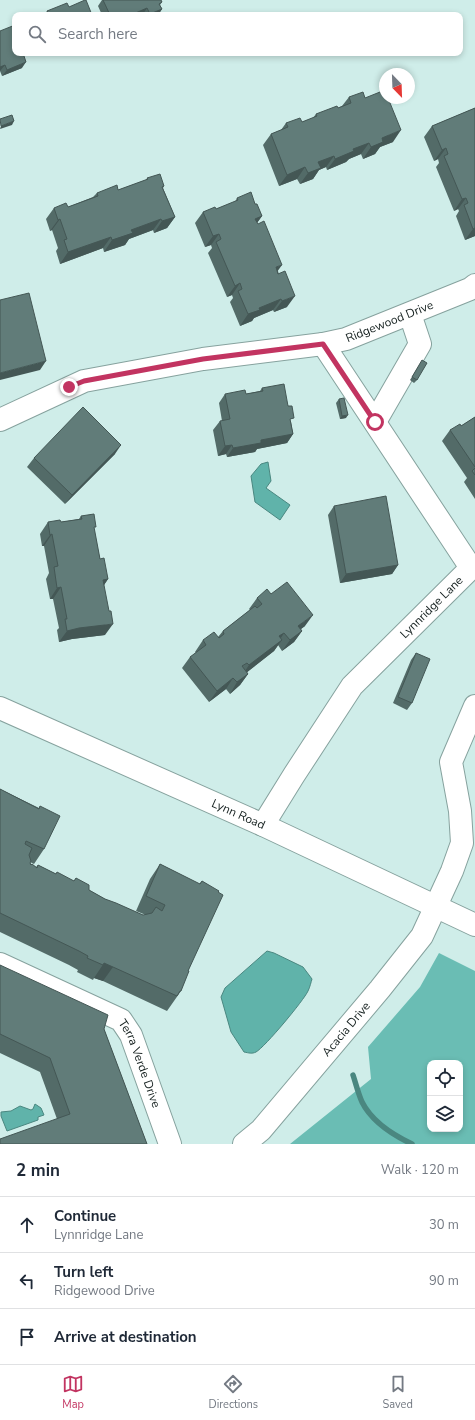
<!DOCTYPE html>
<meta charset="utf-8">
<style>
body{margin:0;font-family:"Nunito Sans",sans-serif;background:#f2f2f3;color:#1f2937}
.controls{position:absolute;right:12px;bottom:12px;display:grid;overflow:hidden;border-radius:8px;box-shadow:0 2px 6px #0003}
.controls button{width:36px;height:36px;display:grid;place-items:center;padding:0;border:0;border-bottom:1px solid #e0e1e3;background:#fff;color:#1f2937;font:20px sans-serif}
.compass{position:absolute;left:379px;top:68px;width:36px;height:36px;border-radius:50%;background:#fff;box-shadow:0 2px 6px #0003;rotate:157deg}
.stop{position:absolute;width:12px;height:12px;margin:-9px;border:3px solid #c23461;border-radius:50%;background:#fff}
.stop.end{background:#c23461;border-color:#fff;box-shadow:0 1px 4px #0008}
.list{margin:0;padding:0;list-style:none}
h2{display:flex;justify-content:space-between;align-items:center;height:52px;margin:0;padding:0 16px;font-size:17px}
h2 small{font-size:13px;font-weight:400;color:#747a83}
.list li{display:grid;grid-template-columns:26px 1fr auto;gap:12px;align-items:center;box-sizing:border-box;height:56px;padding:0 16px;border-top:1px solid #e0e1e3}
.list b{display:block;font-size:15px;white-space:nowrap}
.list p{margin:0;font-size:13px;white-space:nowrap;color:#747a83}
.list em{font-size:13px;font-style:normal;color:#747a83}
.icon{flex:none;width:22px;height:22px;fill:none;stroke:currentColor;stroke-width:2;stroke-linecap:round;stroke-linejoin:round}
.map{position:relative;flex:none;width:475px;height:1144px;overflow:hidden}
.search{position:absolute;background:#fff;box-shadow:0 2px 6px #0003;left:12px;right:12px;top:12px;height:44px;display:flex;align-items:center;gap:10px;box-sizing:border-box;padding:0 14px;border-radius:8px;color:#747a83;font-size:15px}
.sheet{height:220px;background:#fff}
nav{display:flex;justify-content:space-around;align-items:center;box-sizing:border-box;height:56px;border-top:1px solid #e0e1e3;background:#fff;font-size:11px;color:#747a83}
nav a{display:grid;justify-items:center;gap:2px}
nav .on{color:#c23461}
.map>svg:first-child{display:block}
</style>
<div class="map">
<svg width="475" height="1144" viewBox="0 0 475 1144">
<rect width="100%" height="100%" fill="#cfede9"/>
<path fill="#6abdb4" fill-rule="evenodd" d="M439 953 475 971V1144H290L371 1079 368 1047 420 987ZM430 1063H460V1129H430Z"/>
<path fill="#60b3aa" stroke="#4a8780" d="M268 462 271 481 266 488 290 505 280 520 255 502 251 476 261 464Z
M267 951 274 953 303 967 312 979C311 982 310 987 308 991 304 1000 265 1047 256 1052 252 1054 249 1053 244 1052L231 1032 221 997 225 988Z
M35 1104 41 1108 44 1115 38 1117V1120L7 1131 1 1116V1112L11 1111 20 1106 31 1110 33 1109Z"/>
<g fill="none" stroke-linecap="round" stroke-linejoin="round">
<path stroke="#4a8780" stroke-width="5.5" d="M353 1075C356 1084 358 1093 362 1102 372 1122 393 1135 412 1144"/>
<defs>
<g id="minor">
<path id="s1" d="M0 420 84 381 203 359 323 344 346 339 470 289 475 285"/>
<path d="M375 422 420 344 410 314"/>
<path id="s2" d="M263 825 294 775 352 686 471 568 323 344"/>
<path id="s3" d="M0 964 121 1020 131 1035 170 1144"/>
<path id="s4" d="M244 1144 261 1130 380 989 422 936 452 871 462 843 460 811 451 762 475 706"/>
</g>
<g id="major">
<path id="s5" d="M0 708 263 825 475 925"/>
</g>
</defs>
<use href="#minor" stroke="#86a29e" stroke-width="24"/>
<use href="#major" stroke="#86a29e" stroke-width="24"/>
<use href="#minor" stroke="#fff" stroke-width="22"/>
<use href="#major" stroke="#fff" stroke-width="22"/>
</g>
<path fill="#536b68" d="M102 0H161L162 2 160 5 162 9 158 15H143V14L141 15H102L98 6Z
M69 7 92 15H45L47 11Z
M0 31 22 68 2 76 0 71Z
M349 97 365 98 393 142 380 147 375 154 363 159 361 154 349 159 346 162 327 170 326 167 319 170 313 179 300 184 297 179 279 186 263 145 271 134 281 130 286 123 302 122 313 118 316 114 338 108 342 106Z
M475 108V236L465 240 456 216 459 211 458 209 454 211 436 167 439 163 438 159 434 161 424 137 432 126Z
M147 178 164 186 163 188 175 217 167 228 154 233 153 230 129 239 125 245 104 252 103 248 60 264 56 251 58 248 52 230 50 231 46 219 54 208 68 207 93 197 97 193 118 190 146 180Z
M237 198 255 204 262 216 257 223 278 271 287 307 274 312 273 310 254 318 252 321 240 326 230 302 233 298 232 295 227 297 208 253 212 248 211 245 205 247 195 223 203 212 216 209 235 202Z
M420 364 417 380 414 383 410 380Z
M262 388 291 422 293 434 287 443 257 449 255 452 227 457 226 454 218 456 213 430 220 421H222L219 403 225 394H246L260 391Z
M339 399 346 418 340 419 336 403Z
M475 417V499L464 482 467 478 442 441 450 430 461 426Z
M115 454 65 504 27 467 34 458Z
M334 506 398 565 392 574 340 583 328 515Z
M81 516 94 529 100 559 108 579 104 585 105 635 72 639 59 642 57 630 59 628 53 599H50L46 579 49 573 44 546H42L40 534 48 522H61L79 519Z
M271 594 305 626 301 629 302 631 294 642 282 651 278 645 274 651 247 672 248 674 240 685 230 694 226 689 209 702 182 668 190 657 196 653 195 652 203 640 218 637 223 631 250 610 249 609 257 598Z
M416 653 412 703 407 710 393 703 411 660Z
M0 789 39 808 40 806 44 849 34 864 30 862V863L36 867 38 865 56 874 74 881 76 878 89 890 105 899 143 915H146L136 911 150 879 160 864 199 884 202 881 218 892 188 971 181 991 167 1011 103 981 94 978 93 980 77 972 78 970 69 965 0 932Z
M0 965 104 1029 147 1144 57 1119 40 1072 0 1053Z"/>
<path fill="#445755" d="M147 8 143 14 141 15H131Z
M162 9 158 15H150V14Z
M26 62 22 68 2 76 7 70Z
M5 65 0 71V67Z
M14 121 12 125 0 129 1 126Z
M401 130 393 142 380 147 375 154 363 159 371 147 382 138Z
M369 143 361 154 349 159 346 162 327 170 335 159 353 149Z
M446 148 438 159 434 161 442 150Z
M334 156 326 167 319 170 313 179 300 184 308 173 318 162Z
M305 167 297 179 279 186 287 175Z
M466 198 458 209 454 211 462 199Z
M262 216 254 227 255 219Z
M175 217 167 228 154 233 162 221Z
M60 219 52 230 50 231 58 220Z
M161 219 153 230 129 239 125 245 104 252 112 240 131 230Z
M475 228V236L465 240 473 229Z
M219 234 211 245 205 247 213 236Z
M111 237 103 248 60 264 68 252Z
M282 265 274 276 276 267Z
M240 283 232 295 227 297 235 286Z
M295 296 287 307 274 312 282 301Z
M281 299 273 310 254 318 252 321 240 326 248 314 259 308Z
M46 361 40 370 0 380V373Z
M348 415 346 418 340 419 342 416Z
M293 434 287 443 257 449 255 452 227 457 233 448 261 440Z
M121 445 115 454 65 504 72 495Z
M232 445 226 454 218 456 225 446Z
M52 534 44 546H42L50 535Z
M398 565 392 574 340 583 346 574Z
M108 579 100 591 103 580Z
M61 587 53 599H50L57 588Z
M313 615 305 626 290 637 298 626Z
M113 624 105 635 72 639 59 642 67 631 79 628Z
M302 631 294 642 282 651 290 640Z
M284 633 277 644 282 640 274 651 241 677 249 665 279 636Z
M248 674 240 685 230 694 237 682Z
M233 678 226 689 209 702 217 691Z
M104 963 113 967 103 981 94 978Z"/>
<path fill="#617c79" stroke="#445755" d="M85 0H86L92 15H48H49L47 11 67 3 69 7Z
M103 0H161L162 2 159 4 162 9 150 14 147 8 131 15H110Z
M15 25V53H23L26 62 7 70 5 65 0 67V31Z
M385 90V98H388L401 130 382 138 383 142 371 147 369 143 353 149 354 151 335 159 334 156 318 162 321 168 308 173 305 167 287 175 271 134 288 127 286 123 300 118 302 122 317 116 316 114 337 106 338 108 351 103 349 97 363 92 365 98Z
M475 108V228L473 229 464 205 468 203 466 198 462 199 444 156 448 154 446 148 442 150 432 126Z
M12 115 14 121 1 126 0 119Z
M160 174 164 186 162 187 175 217 162 221 161 219 131 230 133 233 112 240 111 237 68 252 64 240 67 239 60 219 58 220 54 208 66 203 68 207 98 196 97 193 117 185 118 190 148 179 147 178Z
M251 192 255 204H257L262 216 255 219 258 224 264 221 282 265 276 267 278 274 285 271 295 296 282 301 281 299 259 308 260 310 248 314 238 291 242 289 240 283 235 286 216 242 221 239 219 234 213 236 203 212 215 207 216 209 238 200 237 198Z
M29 293 46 361 0 373V300Z
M422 360 427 363 417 380 412 377Z
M284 384 288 406H292L294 418 290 419 293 434 261 440V443L233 448 232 445 225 446 220 421 230 419 225 394 245 390 246 394 263 391 262 388Z
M344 398 348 415 342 416 339 399Z
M83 407 121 445 72 495 34 458Z
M475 417V467L450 430 460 424 461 426Z
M475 468V475L472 471Z
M386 496 398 565 346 574 334 506Z
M94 514 96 527H94L100 559 104 558 108 579 103 580 109 611H111L113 624 79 628 67 631 65 619H67L61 587 57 588 54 567 58 566 52 534 50 535 48 522 60 520 61 522 82 519 81 516Z
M287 582 313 615 298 626 302 631 290 640 284 633 279 636 282 640 249 665 247 663 242 666 248 674 237 682 233 678 217 691 190 657 206 645 203 640 214 632 219 638 224 634 223 631 255 606 257 608 262 604 257 598 267 589 271 594Z
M416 653 430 659 412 703 398 697Z
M0 789 39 809 40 806 60 816 44 849 26 841 25 844 32 848 29 855 31 861 30 863 31 865 32 864 37 868 38 865 56 874 57 872 74 881 76 878 89 885V890L105 899 116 903 143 915 152 913 156 907 162 911 165 905 146 896 160 864 200 884 202 881 219 891 218 892 223 895 188 971H189L181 991H180L177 996 113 967 104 963 103 965 87 958 88 956 79 951 0 913Z
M0 965 108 1015 104 1029 147 1144H0V1139L70 1114 50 1058 0 1034Z"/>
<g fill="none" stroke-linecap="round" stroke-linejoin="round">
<path stroke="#c23461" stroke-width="5" d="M69 387 84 381 203 359 323 344 375 422"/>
</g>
<g text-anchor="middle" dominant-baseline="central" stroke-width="4" stroke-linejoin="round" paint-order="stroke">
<g font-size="12" fill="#15201f" stroke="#cfede9">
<text stroke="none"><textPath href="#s1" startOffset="405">Ridgewood Drive</textPath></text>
<text stroke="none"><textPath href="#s2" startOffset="277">Lynnridge Lane</textPath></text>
<text stroke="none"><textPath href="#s5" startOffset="261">Lynn Road</textPath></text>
<text stroke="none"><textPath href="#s4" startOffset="154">Acacia Drive</textPath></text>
<text stroke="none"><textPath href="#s3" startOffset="181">Terra Verde Drive</textPath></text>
</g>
</g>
</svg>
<div class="controls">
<button><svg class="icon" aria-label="locate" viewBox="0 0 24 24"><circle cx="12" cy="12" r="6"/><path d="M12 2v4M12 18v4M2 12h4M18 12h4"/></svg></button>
<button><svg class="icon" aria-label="layers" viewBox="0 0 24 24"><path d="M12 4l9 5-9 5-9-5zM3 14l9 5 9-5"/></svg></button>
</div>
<svg class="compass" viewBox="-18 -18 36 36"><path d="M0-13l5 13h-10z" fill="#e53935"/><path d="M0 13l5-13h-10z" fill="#747a83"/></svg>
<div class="stop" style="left:375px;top:422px"></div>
<div class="stop end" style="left:69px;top:387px"></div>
<div class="search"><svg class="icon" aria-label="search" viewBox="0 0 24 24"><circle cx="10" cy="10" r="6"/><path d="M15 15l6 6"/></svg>Search here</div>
</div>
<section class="sheet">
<h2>2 min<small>Walk · 120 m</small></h2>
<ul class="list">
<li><svg class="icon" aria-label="ahead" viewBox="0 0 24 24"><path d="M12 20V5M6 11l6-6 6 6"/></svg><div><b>Continue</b><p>Lynnridge Lane</p></div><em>30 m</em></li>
<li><svg class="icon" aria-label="left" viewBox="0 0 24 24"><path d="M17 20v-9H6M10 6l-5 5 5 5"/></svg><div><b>Turn left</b><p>Ridgewood Drive</p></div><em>90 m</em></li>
<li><svg class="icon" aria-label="arrive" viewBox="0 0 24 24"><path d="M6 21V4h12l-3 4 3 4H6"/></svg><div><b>Arrive at destination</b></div></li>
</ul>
</section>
<nav>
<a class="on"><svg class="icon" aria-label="map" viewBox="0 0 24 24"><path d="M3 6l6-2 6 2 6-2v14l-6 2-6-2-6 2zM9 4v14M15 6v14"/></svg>Map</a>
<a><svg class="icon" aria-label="directions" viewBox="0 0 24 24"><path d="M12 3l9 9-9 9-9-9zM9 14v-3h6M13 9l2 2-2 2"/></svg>Directions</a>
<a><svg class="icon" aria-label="saved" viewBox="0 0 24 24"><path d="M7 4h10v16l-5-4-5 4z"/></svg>Saved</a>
</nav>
